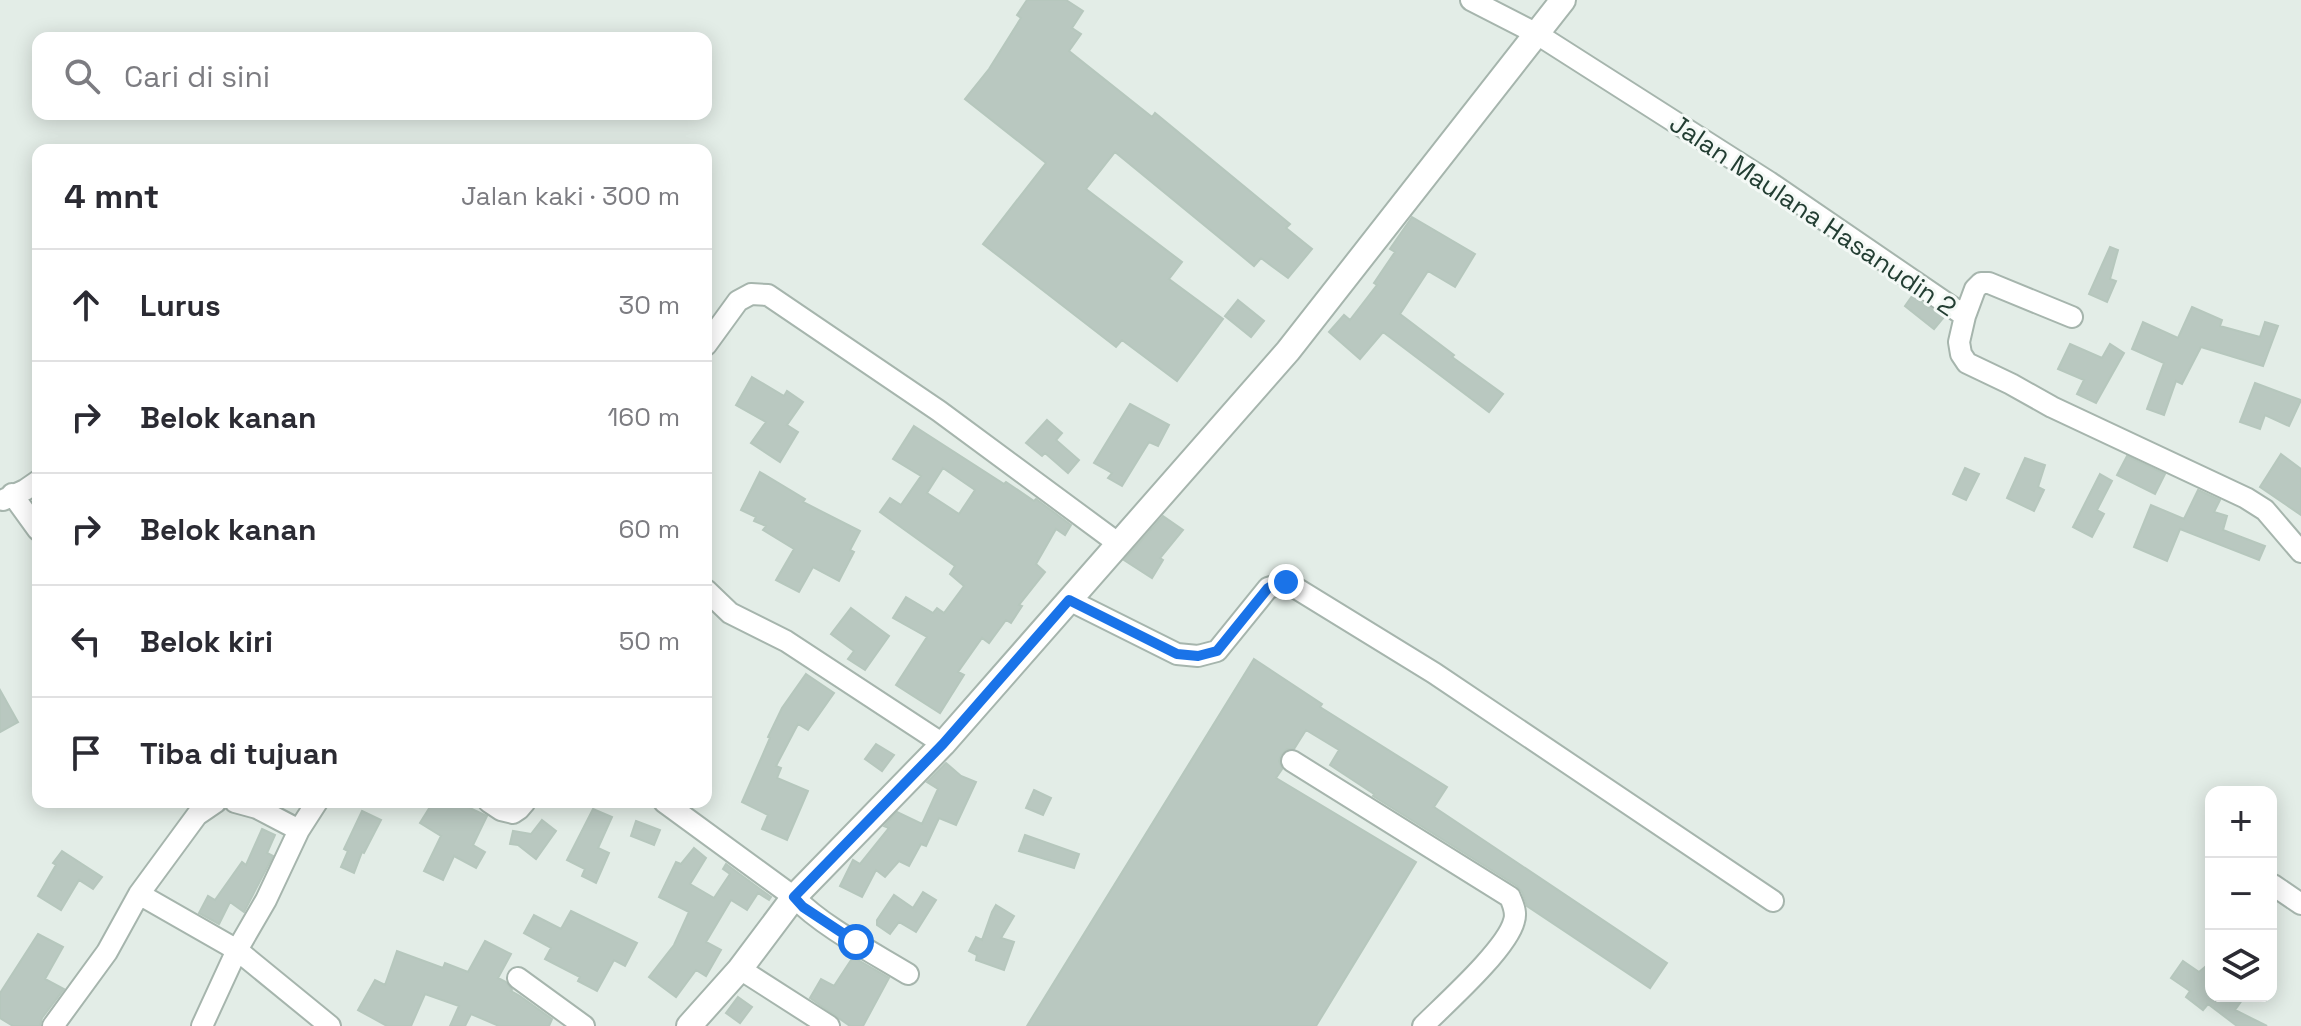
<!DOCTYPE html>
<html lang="id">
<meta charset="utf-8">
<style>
body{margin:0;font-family:"Space Grotesk",sans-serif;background:#f2f2f3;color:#2b2b33}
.controls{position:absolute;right:24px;bottom:24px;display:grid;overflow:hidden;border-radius:16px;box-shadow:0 4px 20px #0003}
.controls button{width:72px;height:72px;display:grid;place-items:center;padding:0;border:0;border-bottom:2px solid #e1e1e2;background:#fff;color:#2b2b33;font:40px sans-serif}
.stop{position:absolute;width:24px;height:24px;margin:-18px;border:6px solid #1a73e8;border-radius:50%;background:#fff}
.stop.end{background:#1a73e8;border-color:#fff;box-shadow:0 2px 8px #0008}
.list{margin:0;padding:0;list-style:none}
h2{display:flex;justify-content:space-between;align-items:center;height:104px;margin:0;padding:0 32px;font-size:34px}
h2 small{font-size:26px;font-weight:400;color:#7c7c81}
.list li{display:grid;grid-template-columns:52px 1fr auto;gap:24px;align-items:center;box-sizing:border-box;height:112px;padding:0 32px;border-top:2px solid #e1e1e2}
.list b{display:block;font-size:30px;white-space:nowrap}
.list em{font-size:26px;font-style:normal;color:#7c7c81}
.icon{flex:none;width:44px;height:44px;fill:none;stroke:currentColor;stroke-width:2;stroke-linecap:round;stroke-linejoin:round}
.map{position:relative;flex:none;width:2301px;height:1026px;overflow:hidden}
.search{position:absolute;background:#fff;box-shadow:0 4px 20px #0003;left:32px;top:32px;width:680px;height:88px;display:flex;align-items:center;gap:20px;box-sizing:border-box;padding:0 28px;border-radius:16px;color:#7c7c81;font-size:30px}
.panel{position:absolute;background:#fff;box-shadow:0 4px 20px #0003;left:32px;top:144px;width:680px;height:664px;border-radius:16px}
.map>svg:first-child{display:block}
</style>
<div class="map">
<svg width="2301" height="1026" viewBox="0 0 2301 1026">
<rect width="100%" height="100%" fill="#e3ede7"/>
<path fill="#b9c8c0" stroke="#b6c7bd" stroke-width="2" fill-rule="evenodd" d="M1027 0H1066L1083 11 1072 28 1081 34 1069 51 1152 117 1155 113 1290 224 1286 228 1312 249 1288 278 1261 258 1254 266 1115 152 1086 189 1182 262 1169 279 1223 319 1177 381 1122 340 1116 347 983 244 1046 163 965 99 989 69 1021 18 1017 15Z
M1412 217 1475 254 1455 287 1428 271 1400 314 1454 355 1452 357 1503 394 1489 412 1383 332 1360 359 1329 332 1344 315 1350 320 1377 285 1374 283 1395 252 1390 249Z
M2110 247 2118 250 2110 279 2116 281 2107 302 2089 294Z
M1912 296 1944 317 1934 329 1905 306Z
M1238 300 1264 321 1251 337 1225 316Z
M2192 307 2222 320 2220 326 2260 337 2265 322 2278 326 2263 366 2201 347 2182 384 2176 381 2164 415 2147 409 2164 363 2132 349 2143 322 2178 338Z
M2070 344 2102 358 2110 344 2124 353 2096 403 2077 394 2084 380 2058 369Z
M752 377 784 396 787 391 803 402 787 425 798 432 780 462 751 443 766 422 736 405Z
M2255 383 2301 400 2289 426 2265 415 2260 429 2240 422Z
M1130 404 1169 425 1158 446 1149 442 1122 486 1108 478 1112 473 1094 463Z
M1047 420 1062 433 1056 440 1079 460 1068 473 1045 453 1042 456 1026 443Z
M914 426 1004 484 1006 482 1034 501 1036 499 1071 525 1065 535 1056 529 1036 564 1045 572 1019 605 1022 606 1011 623 1006 620 989 643 982 638 958 672 964 675 940 713 896 685 927 637 893 618 906 597 933 613 937 608 944 613 964 586 950 574 955 566 880 512 890 498 901 505 921 476 893 459ZM943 468 975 490 959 514 927 493Z
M2281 454 2301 469V515L2260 487Z
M2127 456 2165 474 2155 494 2117 475Z
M2025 458 2045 465 2038 487 2044 490 2034 511 2007 498Z
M1965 468 1979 474 1966 500 1953 494Z
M760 472 805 499 803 502 860 531 850 550 854 552 839 581 813 567 799 592 776 580 794 549 763 530 766 526 754 521 756 517 741 510Z
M2100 474 2112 481 2097 510 2104 514 2092 537 2073 527Z
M2198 490 2220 500 2214 512 2227 516 2223 530 2265 546 2259 560 2180 529 2167 561 2134 547 2151 505 2184 519Z
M1163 516 1183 530 1160 558 1163 560 1152 578 1124 560Z
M851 608 889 636 865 670 848 659 854 651 831 634Z
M1254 659 1322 704 1320 707 1447 787 1434 807 1667 963 1650 988 1527 906 1522 892 1517 886 1373 796 1374 794 1330 765 1339 750 1306 730 1294 749H1287L1281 755 1279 761 1282 769 1276 778 1416 862 1316 1026H1027Z
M806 674 834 693 808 730 798 724 776 766 781 768 777 778 808 791 787 840 762 829 768 815 742 802 770 738 768 737 782 708Z
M0 690 18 722 0 732Z
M876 744 894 755 882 771 865 759Z
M946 763 961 776 976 782 956 825 939 818 926 846 921 844 909 866 899 861 885 877 876 870 862 897 840 886 853 860 860 864 889 828 884 826 897 812 922 824 938 789 927 782Z
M1034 790 1051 798 1043 815 1026 808Z
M433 802H457L487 816 473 845 485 852 476 868 454 856 443 880 424 871 441 836 420 823Z
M593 809 612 817 598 848 609 853 596 883 582 876 585 869 567 860Z
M362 811 381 820 364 853 362 852 354 873 341 867 348 851 344 849Z
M542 820 556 831 536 859 518 845 510 844 513 831 531 834Z
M636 821 660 830 654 845 631 836Z
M262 829 275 835 267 853 273 856 244 912 230 902 219 924 199 913 208 896 215 900 242 862 246 865Z
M1025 835 1079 854 1074 868 1019 851Z
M694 848 706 858 690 884 714 898 730 874 723 869 726 864 771 897 769 900 758 893 747 910 731 900 706 942 721 950 706 976 696 970 676 997 649 977 674 945 689 912 659 897 676 862 681 864Z
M62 851 102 877 93 889 79 880 61 910 38 896 56 865 53 863Z
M923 892 936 900 916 932 899 922 890 934 877 925V920L894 895 913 908Z
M996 905 1014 916 1001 938 1014 942 1004 970 976 960 977 955 969 951 976 937 982 940 992 912Z
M571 911 637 943 625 966 614 960 597 991 578 981 580 977 545 959 551 948 524 933 534 915 561 929Z
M38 934 63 947 45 979 64 989 42 1018 40 1026H13L0 1018V993Z
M485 941 511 954 498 978 506 982 512 990 511 991 520 996 552 1019 549 1026H499L471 1014 465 1026H450L459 1006 425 994 411 1026H387L358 1010 375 980 385 985 397 951 443 968 445 963 468 972Z
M853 957 889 978 863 1026H850L810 998 821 979 834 986Z
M2183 961 2199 972 2211 962V996H2245L2235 1010 2267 1026H2237L2208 1004 2203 1010 2186 997 2190 991 2171 978Z
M738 997 752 1007 740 1023 726 1013Z"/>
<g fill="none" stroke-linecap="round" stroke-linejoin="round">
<defs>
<path id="minor" d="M1471 0 1537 34 1769 182 1965 316 1959 342 1961 354 1967 363 2011 384 2052 407 2246 498 2265 510 2301 552
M1965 316 1975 289 1981 283H1989L2072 317
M706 345 738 301 751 294 768 295 939 411 1119 544
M12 494 38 530
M3 500 25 490 38 481
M706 590 730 613 786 641 943 744
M1069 600 1177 654 1198 656 1217 651 1268 588 1286 582 1434 673 1773 901
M1292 761 1510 897C1513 905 1517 912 1514 921 1507 949 1445 1004 1423 1026
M235 802 257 808 299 830
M317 802 299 830 266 900 237 950 330 1026
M489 802 501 810 513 813 519 809 525 802
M664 802 794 897C823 927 872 952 908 974
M2273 885 2301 904
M139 894 237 950 202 1026
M740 969 829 1026
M518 978 584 1026
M53 1026 107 952 139 894 197 815 216 802"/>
<path id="tertiary" d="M689 1026 740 969 794 897 943 744 1288 351 1563 0"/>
</defs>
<use href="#minor" stroke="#a6b5ad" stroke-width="24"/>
<use href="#tertiary" stroke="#a6b5ad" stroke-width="28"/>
<use href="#minor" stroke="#fff" stroke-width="20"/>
<use href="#tertiary" stroke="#fff" stroke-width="24"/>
</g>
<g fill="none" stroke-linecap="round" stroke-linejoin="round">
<path stroke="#1a73e8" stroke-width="10" d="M856 942 803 907 794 897 943 744 1069 600 1177 654 1198 656 1217 651 1268 588 1277 583 1286 582"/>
</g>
<g text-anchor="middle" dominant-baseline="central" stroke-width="6" stroke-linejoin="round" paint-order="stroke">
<g font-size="26" fill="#233e33" stroke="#f4f9f6">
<text transform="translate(1813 215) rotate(34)">Jalan Maulana Hasanudin 2</text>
</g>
</g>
</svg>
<div class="controls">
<button>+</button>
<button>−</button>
<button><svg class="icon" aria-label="layers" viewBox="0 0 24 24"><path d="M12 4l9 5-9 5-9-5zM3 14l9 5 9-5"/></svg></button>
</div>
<div class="stop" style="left:856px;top:942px"></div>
<div class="stop end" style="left:1286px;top:582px"></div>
<div class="search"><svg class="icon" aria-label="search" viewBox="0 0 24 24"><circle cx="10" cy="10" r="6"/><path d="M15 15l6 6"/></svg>Cari di sini</div>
<section class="panel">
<h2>4 mnt<small>Jalan kaki · 300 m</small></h2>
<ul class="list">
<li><svg class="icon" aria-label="ahead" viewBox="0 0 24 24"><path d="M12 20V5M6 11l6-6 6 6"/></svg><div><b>Lurus</b></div><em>30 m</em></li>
<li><svg class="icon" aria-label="right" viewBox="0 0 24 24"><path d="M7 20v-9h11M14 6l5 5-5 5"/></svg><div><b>Belok kanan</b></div><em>160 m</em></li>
<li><svg class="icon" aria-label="right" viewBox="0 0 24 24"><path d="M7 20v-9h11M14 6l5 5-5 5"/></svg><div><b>Belok kanan</b></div><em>60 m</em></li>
<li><svg class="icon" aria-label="left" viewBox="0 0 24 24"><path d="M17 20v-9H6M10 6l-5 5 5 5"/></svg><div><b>Belok kiri</b></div><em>50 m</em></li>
<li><svg class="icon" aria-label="arrive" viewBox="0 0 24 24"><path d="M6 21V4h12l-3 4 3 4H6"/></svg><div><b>Tiba di tujuan</b></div></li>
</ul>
</section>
</div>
